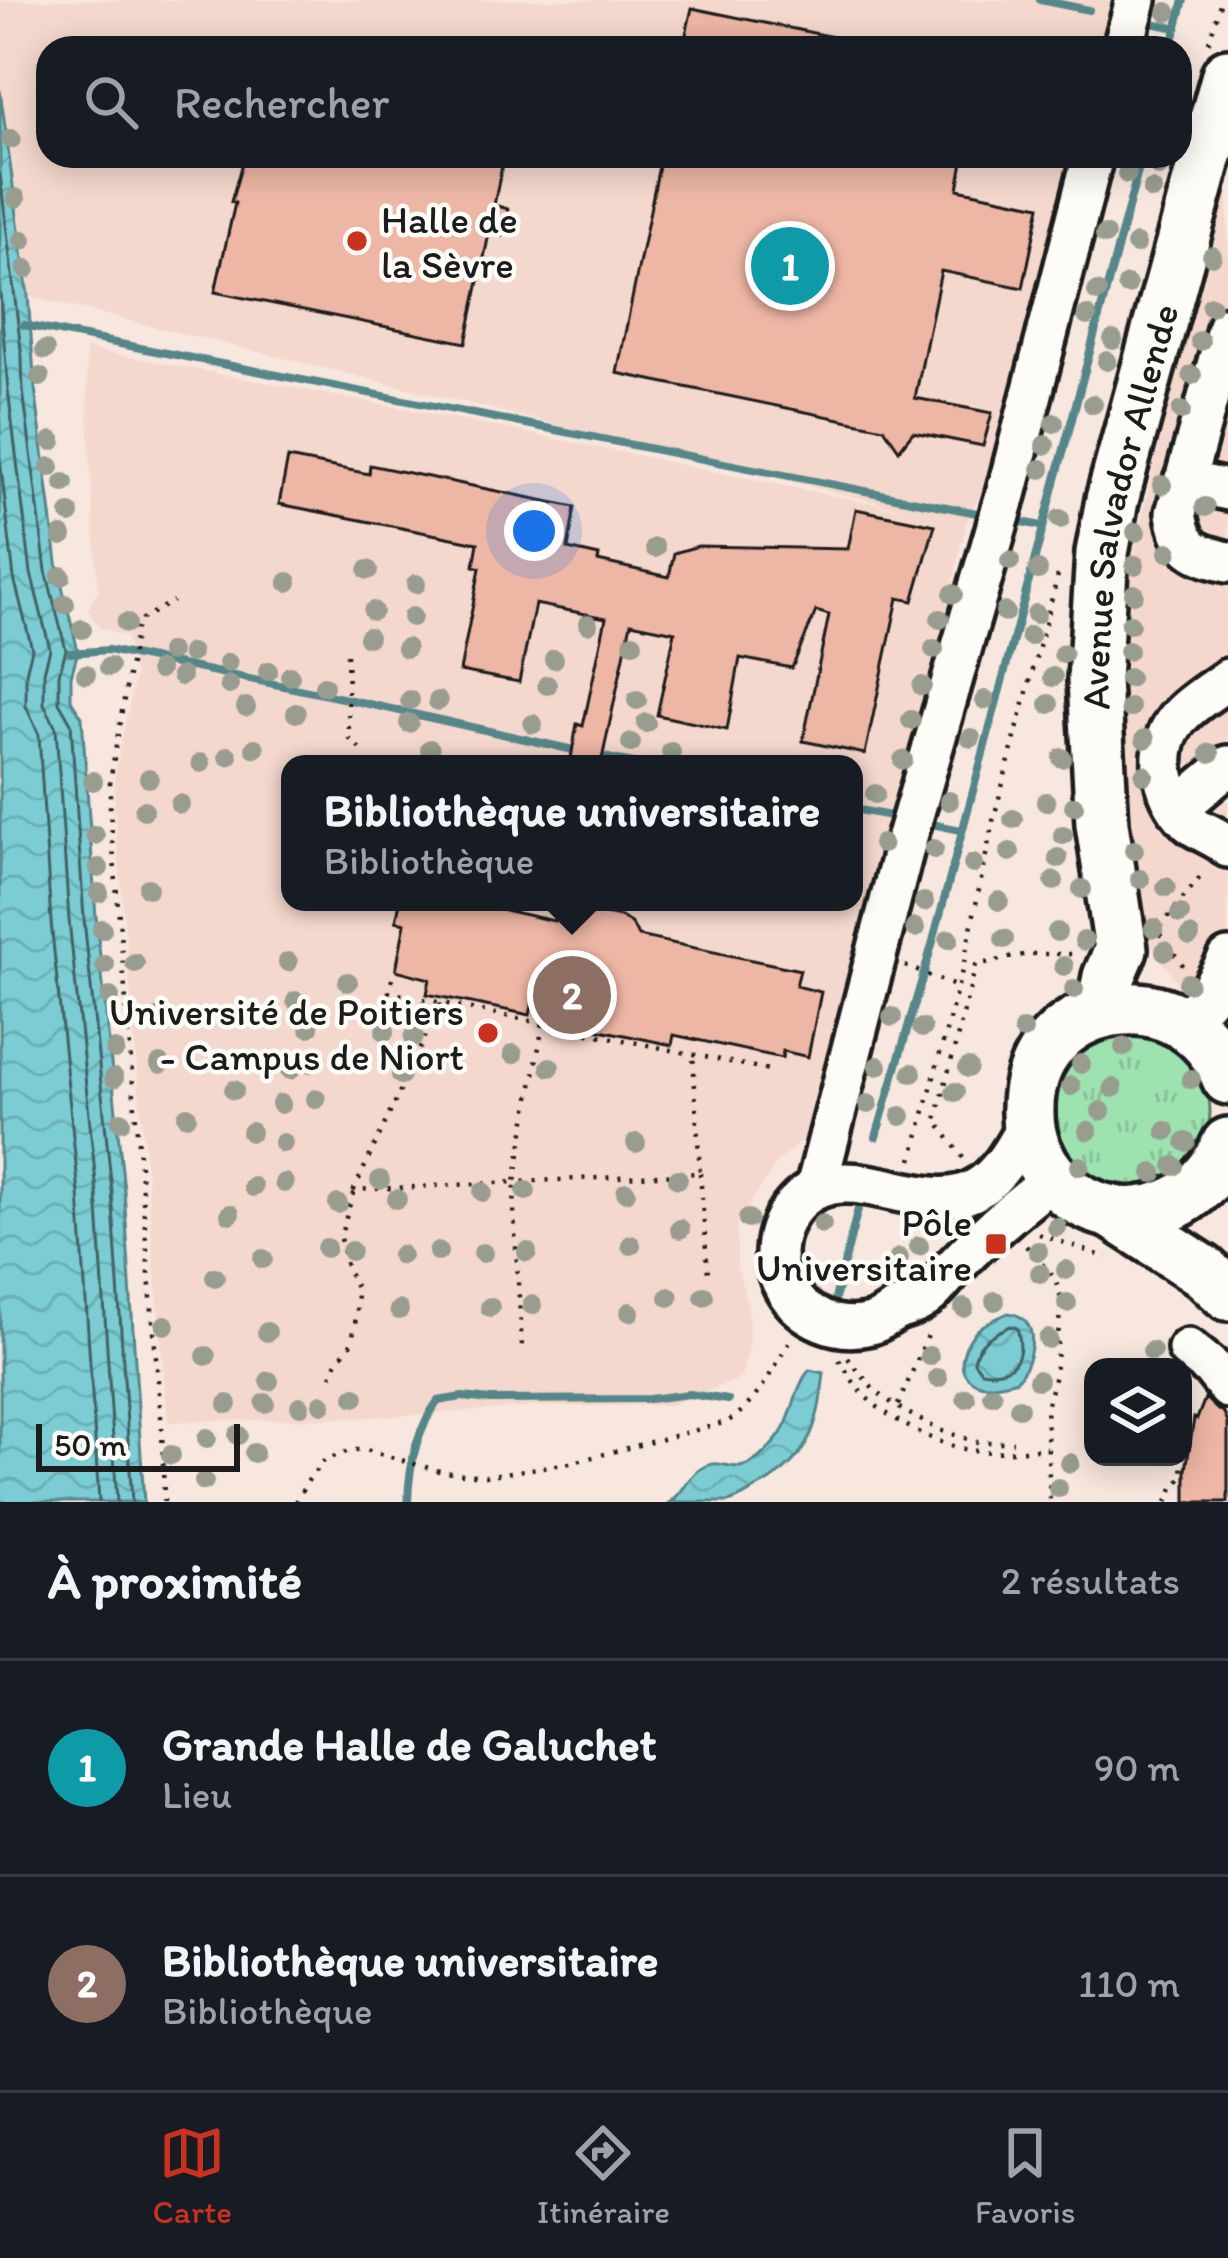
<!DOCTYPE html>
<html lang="fr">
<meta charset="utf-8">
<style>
body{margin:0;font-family:Itim,sans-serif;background:#20242c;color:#f1f3f6}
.controls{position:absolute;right:36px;bottom:36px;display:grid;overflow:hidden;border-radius:24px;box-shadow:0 6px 30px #0003}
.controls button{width:108px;height:108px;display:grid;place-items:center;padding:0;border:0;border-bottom:3px solid #363941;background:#171b24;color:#f1f3f6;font:60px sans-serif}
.scale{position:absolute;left:36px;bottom:30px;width:204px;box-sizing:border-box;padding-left:12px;border:6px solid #1c1c1c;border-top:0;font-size:33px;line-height:42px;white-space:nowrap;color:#1c1c1c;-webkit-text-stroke:9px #fdfcf7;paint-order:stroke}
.you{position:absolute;left:534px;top:531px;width:42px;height:42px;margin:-30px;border:9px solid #fff;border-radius:50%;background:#1a73e8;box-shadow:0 0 0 18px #1a73e833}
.badge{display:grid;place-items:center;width:78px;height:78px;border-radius:50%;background:#c8321e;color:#fff;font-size:39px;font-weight:700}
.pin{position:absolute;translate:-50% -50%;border:6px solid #fff;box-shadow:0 3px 12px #0006}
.popup{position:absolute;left:281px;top:755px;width:582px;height:156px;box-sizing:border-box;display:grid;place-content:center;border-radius:24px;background:#171b24;filter:drop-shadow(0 3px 9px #0005);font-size:39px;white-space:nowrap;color:#9ea1a6}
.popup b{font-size:45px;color:#f1f3f6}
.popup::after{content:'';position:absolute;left:50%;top:100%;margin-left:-24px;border:24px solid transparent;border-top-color:#171b24}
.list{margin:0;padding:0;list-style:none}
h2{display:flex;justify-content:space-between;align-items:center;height:156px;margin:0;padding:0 48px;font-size:51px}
h2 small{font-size:39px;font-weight:400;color:#9ea1a6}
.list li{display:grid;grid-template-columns:78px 1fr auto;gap:36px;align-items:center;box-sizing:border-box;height:216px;padding:0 48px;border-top:3px solid #363941}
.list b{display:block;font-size:45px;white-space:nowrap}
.list p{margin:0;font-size:39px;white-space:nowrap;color:#9ea1a6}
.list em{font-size:39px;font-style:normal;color:#9ea1a6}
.icon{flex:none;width:66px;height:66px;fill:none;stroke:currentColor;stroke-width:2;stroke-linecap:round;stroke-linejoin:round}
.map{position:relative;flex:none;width:1228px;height:1502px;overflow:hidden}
.search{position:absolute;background:#171b24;box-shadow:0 6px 30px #0003;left:36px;right:36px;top:36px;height:132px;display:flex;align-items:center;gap:30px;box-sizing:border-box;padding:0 42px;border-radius:36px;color:#9ea1a6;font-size:45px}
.sheet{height:588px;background:#171b24}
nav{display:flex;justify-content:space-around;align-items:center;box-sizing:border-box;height:168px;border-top:3px solid #363941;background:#171b24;font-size:33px;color:#9ea1a6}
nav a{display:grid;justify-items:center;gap:6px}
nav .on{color:#c8321e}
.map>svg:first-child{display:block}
</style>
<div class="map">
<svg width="1228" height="1502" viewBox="0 0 1228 1502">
<defs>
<pattern id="grass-tufts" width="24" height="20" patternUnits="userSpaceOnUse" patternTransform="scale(3)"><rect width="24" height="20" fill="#9de2af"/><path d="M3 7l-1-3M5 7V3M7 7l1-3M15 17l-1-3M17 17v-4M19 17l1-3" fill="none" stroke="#87c196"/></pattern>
<pattern id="water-waves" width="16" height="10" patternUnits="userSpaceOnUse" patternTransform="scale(3)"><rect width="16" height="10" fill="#7bccd4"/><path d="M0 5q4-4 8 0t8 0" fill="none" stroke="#6aafb5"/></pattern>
</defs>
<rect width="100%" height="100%" fill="#f8e7de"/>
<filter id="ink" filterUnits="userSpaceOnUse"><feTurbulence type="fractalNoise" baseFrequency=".00833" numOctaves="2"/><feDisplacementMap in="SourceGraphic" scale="24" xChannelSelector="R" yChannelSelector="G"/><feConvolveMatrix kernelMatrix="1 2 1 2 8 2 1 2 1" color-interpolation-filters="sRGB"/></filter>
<g filter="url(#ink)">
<path fill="#f5d8cd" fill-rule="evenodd" d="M0 0H1112L1103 48H48V156H1079L997 458 966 524 908 784 814 1129 776 1164 737 1224V1267L748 1307 749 1347 741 1378 670 1405 534 1407 376 1417 168 1422 114 807 115 773 135 676 126 637 99 627 88 610 98 591 90 463 86 349 443 416 915 512 28 296 0 90ZM290 764H854V902H290Z
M1228 167V1018L1177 982 1150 944 1131 895 1114 730 1123 662 1130 571 1193 295Z"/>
<path fill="url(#grass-tufts)" stroke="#5c7f66" stroke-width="3" d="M1052 1111a79 79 0 1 1 158 0a79 79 0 1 1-158 0Z"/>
<path fill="url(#water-waves)" stroke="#55868a" stroke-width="3" d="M0 90 28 296 35 388 58 570 78 651 71 676V700L82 717 96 917 124 1190 144 1502H0Z
M1008 1313C1043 1317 1033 1360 1017 1380 1005 1383 989 1388 977 1383 950 1373 965 1339 981 1327 989 1321 1000 1317 1008 1313Z
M809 1370 824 1373C818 1426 810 1458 762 1485 752 1490 739 1500 728 1502 710 1502 688 1502 670 1502 684 1493 687 1477 702 1468 716 1459 725 1467 739 1467 754 1466 768 1450 777 1439 794 1418 793 1391 809 1370Z"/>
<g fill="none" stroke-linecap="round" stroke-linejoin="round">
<path stroke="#426266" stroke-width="3" d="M0 174 22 358 23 390 46 571 66 650 59 674V702L71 723 84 919 112 1191 132 1502
M0 294 8 390 31 573 50 649 44 672V704L56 728 69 920 97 1193 117 1502
M0 459 14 578 32 649 26 673V706L39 735 51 922 79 1194 99 1502
M1010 1326 1017 1328C1026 1359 1013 1376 981 1371L974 1362C976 1342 993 1334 1010 1326Z"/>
<path stroke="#55868a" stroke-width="8" d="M1040 0 1089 10
M1151 23 1177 28
M1171 48 1184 0
M24 325 987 515
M1013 520 1041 526
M70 653 108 650 342 698 578 751
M593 755 638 764
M854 809 901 818
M922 822 961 830
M876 1137 932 945 1142 156
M835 1299 858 1209
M408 1502C409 1466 416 1430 438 1401L462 1397 491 1400 649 1399 689 1394 728 1400"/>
</g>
<path fill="#eeb6a5" stroke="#1c1c1c" stroke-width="3" d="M692 8 838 38 837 48H683Z
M244 156H504L494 205 508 209 502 236 489 234 466 343 215 292 235 203 231 202Z
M661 156H964L958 189 1040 206 1023 288 941 271 915 398 992 413 983 446 913 432 899 450 884 428 617 373Z
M288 458 369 474 370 465 575 507 568 549 599 556 598 561 669 577 674 553 698 546 848 549 856 509 935 525 913 601 898 598 865 754 803 741 829 615 816 611 792 668 740 658 727 730 657 715 675 632 631 623 601 764H570L577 724 583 726 606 618 535 604 519 682 460 671 480 568 474 566 478 543 279 504Z
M400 902H468L554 921 558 902H586L584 910 621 917 632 924 638 936 800 970 796 986 821 992 808 1057 783 1051 782 1058 674 1035 672 1045 572 1024 574 1014 532 1006 530 1015 427 994 430 979 396 970 405 923 396 921Z
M1205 1398 1218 1410 1223 1411 1228 1423V1502H1186V1470L1194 1418 1197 1419Z"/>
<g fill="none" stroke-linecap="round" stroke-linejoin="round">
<defs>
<path id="minor" d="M1123 48 1136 0
M1228 326 1176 513C1181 549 1194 554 1228 562
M1184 481 1228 490
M1228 679C1213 690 1196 700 1183 713 1151 743 1160 794 1189 822 1201 833 1218 836 1228 847
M1178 808 1228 766
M1184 1022 1207 997 1228 959
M1028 1124C1015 1147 1001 1174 978 1188 922 1223 839 1144 790 1211 774 1233 771 1264 785 1288 802 1318 838 1333 871 1324 881 1321 886 1316 895 1311 903 1307 913 1306 920 1301 935 1292 947 1274 959 1262 982 1238 1006 1216 1033 1195
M816 1188 906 840 1007 491 1093 156
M1188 1349 1213 1369 1228 1388"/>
<g id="major">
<path id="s1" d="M1093 1014 1105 997 1109 977 1121 949 1102 824 1094 680 1102 553 1112 500 1228 75"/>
<path d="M1228 1078C1186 968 1024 996 1028 1114 1028 1139 1039 1163 1056 1181 1077 1203 1107 1216 1138 1213 1181 1209 1212 1182 1228 1144"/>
<path d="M1110 1211 1203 1271 1228 1294"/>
</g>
</defs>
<use href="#minor" stroke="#1c1c1c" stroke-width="48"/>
<use href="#major" stroke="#1c1c1c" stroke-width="60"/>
<path stroke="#1c1c1c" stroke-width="4.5" stroke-dasharray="3 9" stroke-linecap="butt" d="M1209 42 1221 0
M347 654 349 738 363 752
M1160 927 1205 871
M1160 934 1185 968
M905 966 955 986
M392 979 389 992 769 1070
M441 1003 354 1190 515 1182 514 1216 522 1347
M543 1024 515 1182 700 1173 693 1055
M963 1158 936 1120 976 965 1028 954H1075
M912 1160 964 963 993 821 1059 571
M700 1173 708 1275
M1039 1234 1107 1258
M1026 1246 1055 1278 1061 1299 1055 1375 1046 1407 1050 1502
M848 1358 873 1389 897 1407 939 1430 977 1442H1013
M839 1360C846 1370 853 1382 861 1392 884 1417 937 1445 970 1450 995 1454 1022 1450 1047 1448
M331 1376 335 1365 352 1342 356 1317 357 1290 346 1267 340 1238 354 1190
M898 1405 929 1333
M164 1502 162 1429 110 811V781L136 629 142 619 173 601
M295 1502 311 1476 325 1460 352 1450H366L443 1472 485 1476 570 1463 727 1422C757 1404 772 1370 790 1341
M1167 1502 1173 1488 1182 1478 1183 1457"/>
<use href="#minor" stroke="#fdfcf7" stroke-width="39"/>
<use href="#major" stroke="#fdfcf7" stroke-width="51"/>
</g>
<g fill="#989d8f">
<circle cx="1167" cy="12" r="10"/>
<circle cx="11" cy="139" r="10"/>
<circle cx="1159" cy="167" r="10"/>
<circle cx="1127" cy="174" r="10"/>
<circle cx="1152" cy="190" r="10"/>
<circle cx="16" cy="198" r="10"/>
<circle cx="1105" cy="235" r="10"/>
<circle cx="23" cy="240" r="10"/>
<circle cx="1136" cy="244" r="10"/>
<circle cx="1212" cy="256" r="10"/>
<circle cx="26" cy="269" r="10"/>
<circle cx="1127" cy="285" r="10"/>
<circle cx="1097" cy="292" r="10"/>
<circle cx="1211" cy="306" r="10"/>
<circle cx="1087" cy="316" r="10"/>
<circle cx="1113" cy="340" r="10"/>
<circle cx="1200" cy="341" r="10"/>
<circle cx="45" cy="350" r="10"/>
<circle cx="1107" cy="361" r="10"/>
<circle cx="1192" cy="375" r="10"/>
<circle cx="40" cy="377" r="10"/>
<circle cx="1093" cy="404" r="10"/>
<circle cx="1181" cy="411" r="10"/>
<circle cx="1054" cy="423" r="10"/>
<circle cx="52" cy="441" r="10"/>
<circle cx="1045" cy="445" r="10"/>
<circle cx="50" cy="467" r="10"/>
<circle cx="1041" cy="469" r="10"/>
<circle cx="64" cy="483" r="10"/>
<circle cx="1162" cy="485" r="10"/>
<circle cx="1205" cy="507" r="10"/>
<circle cx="70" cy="514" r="10"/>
<circle cx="1060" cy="519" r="10"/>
<circle cx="1136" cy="532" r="10"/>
<circle cx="62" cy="536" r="10"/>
<circle cx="655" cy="548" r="10"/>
<circle cx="1168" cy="552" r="10"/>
<circle cx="1010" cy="561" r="10"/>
<circle cx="1135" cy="565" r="10"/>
<circle cx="368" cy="570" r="10"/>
<circle cx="1038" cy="570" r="10"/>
<circle cx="61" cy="576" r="10"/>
<circle cx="288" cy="582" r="10"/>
<circle cx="416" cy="584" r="10"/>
<circle cx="953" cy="594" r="10"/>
<circle cx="1134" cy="594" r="10"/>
<circle cx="65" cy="604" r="10"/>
<circle cx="373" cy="611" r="10"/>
<circle cx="1005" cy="612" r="10"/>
<circle cx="1036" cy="614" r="10"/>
<circle cx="412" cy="617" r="10"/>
<circle cx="940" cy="619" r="10"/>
<circle cx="126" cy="623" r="10"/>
<circle cx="588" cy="624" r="10"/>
<circle cx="1130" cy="624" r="10"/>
<circle cx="82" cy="629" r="10"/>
<circle cx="1030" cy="636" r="10"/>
<circle cx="368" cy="637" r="10"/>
<circle cx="633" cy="643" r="10"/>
<circle cx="406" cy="648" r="10"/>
<circle cx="934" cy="649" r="10"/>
<circle cx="1128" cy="651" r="10"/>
<circle cx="170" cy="652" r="10"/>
<circle cx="191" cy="653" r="10"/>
<circle cx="1063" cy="654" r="10"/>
<circle cx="554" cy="659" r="10"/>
<circle cx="228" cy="663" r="10"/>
<circle cx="109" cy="667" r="10"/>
<circle cx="159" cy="670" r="10"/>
<circle cx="268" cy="671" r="10"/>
<circle cx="86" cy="674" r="10"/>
<circle cx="181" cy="676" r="10"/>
<circle cx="290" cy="676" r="10"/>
<circle cx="1053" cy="677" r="10"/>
<circle cx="1129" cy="678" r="10"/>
<circle cx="229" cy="685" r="10"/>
<circle cx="547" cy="685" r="10"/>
<circle cx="324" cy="686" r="10"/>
<circle cx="922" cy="686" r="10"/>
<circle cx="410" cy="700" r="10"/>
<circle cx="637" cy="700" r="10"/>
<circle cx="985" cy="700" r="10"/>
<circle cx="438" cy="701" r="10"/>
<circle cx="1049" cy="704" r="10"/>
<circle cx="246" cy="707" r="10"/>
<circle cx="1130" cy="708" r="10"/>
<circle cx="296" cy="713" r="10"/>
<circle cx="911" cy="720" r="10"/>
<circle cx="409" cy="723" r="10"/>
<circle cx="646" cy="723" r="10"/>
<circle cx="533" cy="724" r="10"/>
<circle cx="971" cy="738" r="10"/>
<circle cx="1145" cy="739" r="10"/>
<circle cx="631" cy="743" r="10"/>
<circle cx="255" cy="748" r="10"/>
<circle cx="430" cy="749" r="10"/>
<circle cx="671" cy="752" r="10"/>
<circle cx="1210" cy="753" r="10"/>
<circle cx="228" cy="756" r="10"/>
<circle cx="1062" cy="758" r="10"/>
<circle cx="903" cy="760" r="10"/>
<circle cx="201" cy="763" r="10"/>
<circle cx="1144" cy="775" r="10"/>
<circle cx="149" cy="778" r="10"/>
<circle cx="93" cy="781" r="10"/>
<circle cx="875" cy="794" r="10"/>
<circle cx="949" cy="801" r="10"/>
<circle cx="1046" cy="802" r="10"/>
<circle cx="180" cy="804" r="10"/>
<circle cx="1074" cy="806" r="10"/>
<circle cx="144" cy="810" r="10"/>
<circle cx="1013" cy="819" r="10"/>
<circle cx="95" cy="835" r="10"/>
<circle cx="1063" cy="835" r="10"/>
<circle cx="882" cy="844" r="10"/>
<circle cx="934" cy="849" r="10"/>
<circle cx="1134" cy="850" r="10"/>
<circle cx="1010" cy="852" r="10"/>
<circle cx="1058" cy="858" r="10"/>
<circle cx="973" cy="864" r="10"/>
<circle cx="99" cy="868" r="10"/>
<circle cx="1140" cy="879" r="10"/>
<circle cx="1054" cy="881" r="10"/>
<circle cx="1166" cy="887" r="10"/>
<circle cx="148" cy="888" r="10"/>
<circle cx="1082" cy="889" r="10"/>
<circle cx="99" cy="893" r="10"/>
<circle cx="999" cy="901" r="10"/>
<circle cx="924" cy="902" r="10"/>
<circle cx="1180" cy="914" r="10"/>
<circle cx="915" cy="928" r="10"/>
<circle cx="1154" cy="928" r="10"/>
<circle cx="102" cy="929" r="10"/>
<circle cx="1057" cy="932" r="10"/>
<circle cx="1190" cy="936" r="10"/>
<circle cx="949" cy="939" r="10"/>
<circle cx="1004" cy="939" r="10"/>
<circle cx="1084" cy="941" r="10"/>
<circle cx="1165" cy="951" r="10"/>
<circle cx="288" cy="962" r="10"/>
<circle cx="135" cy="963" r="10"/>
<circle cx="105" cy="965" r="10"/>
<circle cx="1064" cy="966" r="10"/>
<circle cx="348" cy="982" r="10"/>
<circle cx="1188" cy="983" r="10"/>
<circle cx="1074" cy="989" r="10"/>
<circle cx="110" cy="997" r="10"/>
<circle cx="296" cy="1001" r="10"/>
<circle cx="892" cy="1017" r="10"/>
<circle cx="158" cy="1018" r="10"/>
<circle cx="309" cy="1027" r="10"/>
<circle cx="922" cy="1028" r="10"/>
<circle cx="1023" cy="1030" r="10"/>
<circle cx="385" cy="1031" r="10"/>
<circle cx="414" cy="1037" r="10"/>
<circle cx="1124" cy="1047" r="10"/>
<circle cx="115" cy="1050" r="10"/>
<circle cx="513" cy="1054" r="10"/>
<circle cx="310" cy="1063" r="10"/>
<circle cx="160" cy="1064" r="10"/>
<circle cx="1081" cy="1064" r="10"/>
<circle cx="878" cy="1066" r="10"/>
<circle cx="550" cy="1067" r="10"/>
<circle cx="968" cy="1068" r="10"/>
<circle cx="290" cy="1070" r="10"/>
<circle cx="912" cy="1073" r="10"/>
<circle cx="401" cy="1075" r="10"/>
<circle cx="114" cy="1078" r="10"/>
<circle cx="1191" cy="1079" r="10"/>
<circle cx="1071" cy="1086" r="10"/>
<circle cx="1113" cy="1088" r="10"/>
<circle cx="234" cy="1090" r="10"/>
<circle cx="955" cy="1092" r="10"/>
<circle cx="316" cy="1099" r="10"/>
<circle cx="281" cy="1104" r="10"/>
<circle cx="868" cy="1104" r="10"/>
<circle cx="1101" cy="1111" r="10"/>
<circle cx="187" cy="1116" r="10"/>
<circle cx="901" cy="1116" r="10"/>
<circle cx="121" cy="1121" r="10"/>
<circle cx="1088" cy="1131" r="10"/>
<circle cx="1166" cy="1131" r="10"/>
<circle cx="251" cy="1132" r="10"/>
<circle cx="1186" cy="1142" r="10"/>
<circle cx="283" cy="1143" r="10"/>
<circle cx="636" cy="1143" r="10"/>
<circle cx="1080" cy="1166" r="10"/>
<circle cx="1174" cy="1166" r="10"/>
<circle cx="1153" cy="1173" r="10"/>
<circle cx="678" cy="1179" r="10"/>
<circle cx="380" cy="1180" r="10"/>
<circle cx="284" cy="1183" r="10"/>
<circle cx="253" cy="1187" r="10"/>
<circle cx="526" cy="1191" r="10"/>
<circle cx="483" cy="1192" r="10"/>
<circle cx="626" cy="1192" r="10"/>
<circle cx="397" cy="1199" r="10"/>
<circle cx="338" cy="1204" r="10"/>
<circle cx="230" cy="1214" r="10"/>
<circle cx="748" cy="1219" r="10"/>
<circle cx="822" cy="1224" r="10"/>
<circle cx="1057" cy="1227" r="10"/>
<circle cx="680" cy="1229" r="10"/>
<circle cx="631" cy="1245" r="10"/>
<circle cx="919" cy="1246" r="10"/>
<circle cx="326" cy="1248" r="10"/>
<circle cx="351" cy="1251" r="10"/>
<circle cx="1038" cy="1251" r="10"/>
<circle cx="438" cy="1252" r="10"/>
<circle cx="527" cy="1252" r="10"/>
<circle cx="483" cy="1253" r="10"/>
<circle cx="401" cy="1255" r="10"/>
<circle cx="899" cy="1258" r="10"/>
<circle cx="263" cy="1259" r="10"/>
<circle cx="1066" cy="1270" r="10"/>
<circle cx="1040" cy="1273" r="10"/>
<circle cx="215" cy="1277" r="10"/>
<circle cx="704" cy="1296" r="10"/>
<circle cx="669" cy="1297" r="10"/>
<circle cx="995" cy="1301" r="10"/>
<circle cx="1067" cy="1303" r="10"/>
<circle cx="532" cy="1305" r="10"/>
<circle cx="490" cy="1307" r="10"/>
<circle cx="964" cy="1308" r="10"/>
<circle cx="399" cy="1310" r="10"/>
<circle cx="630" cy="1312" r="10"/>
<circle cx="165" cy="1325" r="10"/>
<circle cx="267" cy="1332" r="10"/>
<circle cx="1048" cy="1339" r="10"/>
<circle cx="1152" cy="1351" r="10"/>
<circle cx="206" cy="1356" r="10"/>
<circle cx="929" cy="1356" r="10"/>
<circle cx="938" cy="1378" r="10"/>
<circle cx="1038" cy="1380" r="10"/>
<circle cx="269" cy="1381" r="10"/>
<circle cx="992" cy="1395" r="10"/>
<circle cx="355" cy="1397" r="10"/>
<circle cx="966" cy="1398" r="10"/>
<circle cx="265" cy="1403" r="10"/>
<circle cx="228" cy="1404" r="10"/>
<circle cx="322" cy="1404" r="10"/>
<circle cx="300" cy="1406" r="10"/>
<circle cx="1019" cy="1408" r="10"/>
<circle cx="238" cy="1435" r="10"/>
<circle cx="207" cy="1438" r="10"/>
<circle cx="254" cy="1453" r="10"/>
<circle cx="171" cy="1455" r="10"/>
<circle cx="1070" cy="1463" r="10"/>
<circle cx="204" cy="1481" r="10"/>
<circle cx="1058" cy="1488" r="10"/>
</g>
</g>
<g fill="#c8321e" stroke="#fdfcf7" stroke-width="4.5">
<circle cx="357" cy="241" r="12"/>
<circle cx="488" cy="1033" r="12"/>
<rect x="984" y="1232" width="24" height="24" rx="6"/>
</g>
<g text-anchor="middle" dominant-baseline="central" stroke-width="9" stroke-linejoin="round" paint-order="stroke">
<g font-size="39" fill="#1c1c1c" stroke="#fdfcf7" text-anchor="end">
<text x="381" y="219" text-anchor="start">Halle de<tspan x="381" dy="45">la Sèvre</tspan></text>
<text x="464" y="1011">Université de Poitiers<tspan x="464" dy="45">- Campus de Niort</tspan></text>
<text x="972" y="1222">Pôle<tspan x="972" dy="45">Universitaire</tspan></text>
</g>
<g font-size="39" fill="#1c1c1c" stroke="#fdfcf7">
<text stroke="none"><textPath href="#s1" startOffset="519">Avenue Salvador Allende</textPath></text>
</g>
</g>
</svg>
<div class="controls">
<button><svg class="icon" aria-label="layers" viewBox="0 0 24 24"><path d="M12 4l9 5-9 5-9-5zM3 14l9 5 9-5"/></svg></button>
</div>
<div class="scale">50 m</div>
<div class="you"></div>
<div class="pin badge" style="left:790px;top:266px;background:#0f9aa8">1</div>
<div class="pin badge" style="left:572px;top:995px;background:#8d6e63">2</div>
<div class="popup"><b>Bibliothèque universitaire</b>Bibliothèque</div>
<div class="search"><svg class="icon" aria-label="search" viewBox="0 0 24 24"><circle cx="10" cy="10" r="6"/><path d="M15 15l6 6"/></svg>Rechercher</div>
</div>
<section class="sheet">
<h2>À proximité<small>2 résultats</small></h2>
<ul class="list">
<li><span class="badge" style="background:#0f9aa8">1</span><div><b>Grande Halle de Galuchet</b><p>Lieu</p></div><em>90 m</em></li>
<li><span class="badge" style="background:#8d6e63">2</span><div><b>Bibliothèque universitaire</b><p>Bibliothèque</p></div><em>110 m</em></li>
</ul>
</section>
<nav>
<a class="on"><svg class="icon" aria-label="map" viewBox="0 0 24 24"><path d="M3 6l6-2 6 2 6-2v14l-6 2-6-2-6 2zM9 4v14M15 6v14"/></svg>Carte</a>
<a><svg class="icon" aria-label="directions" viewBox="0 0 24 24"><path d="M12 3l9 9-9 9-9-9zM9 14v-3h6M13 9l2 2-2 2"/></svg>Itinéraire</a>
<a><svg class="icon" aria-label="saved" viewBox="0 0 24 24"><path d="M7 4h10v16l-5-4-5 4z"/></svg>Favoris</a>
</nav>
